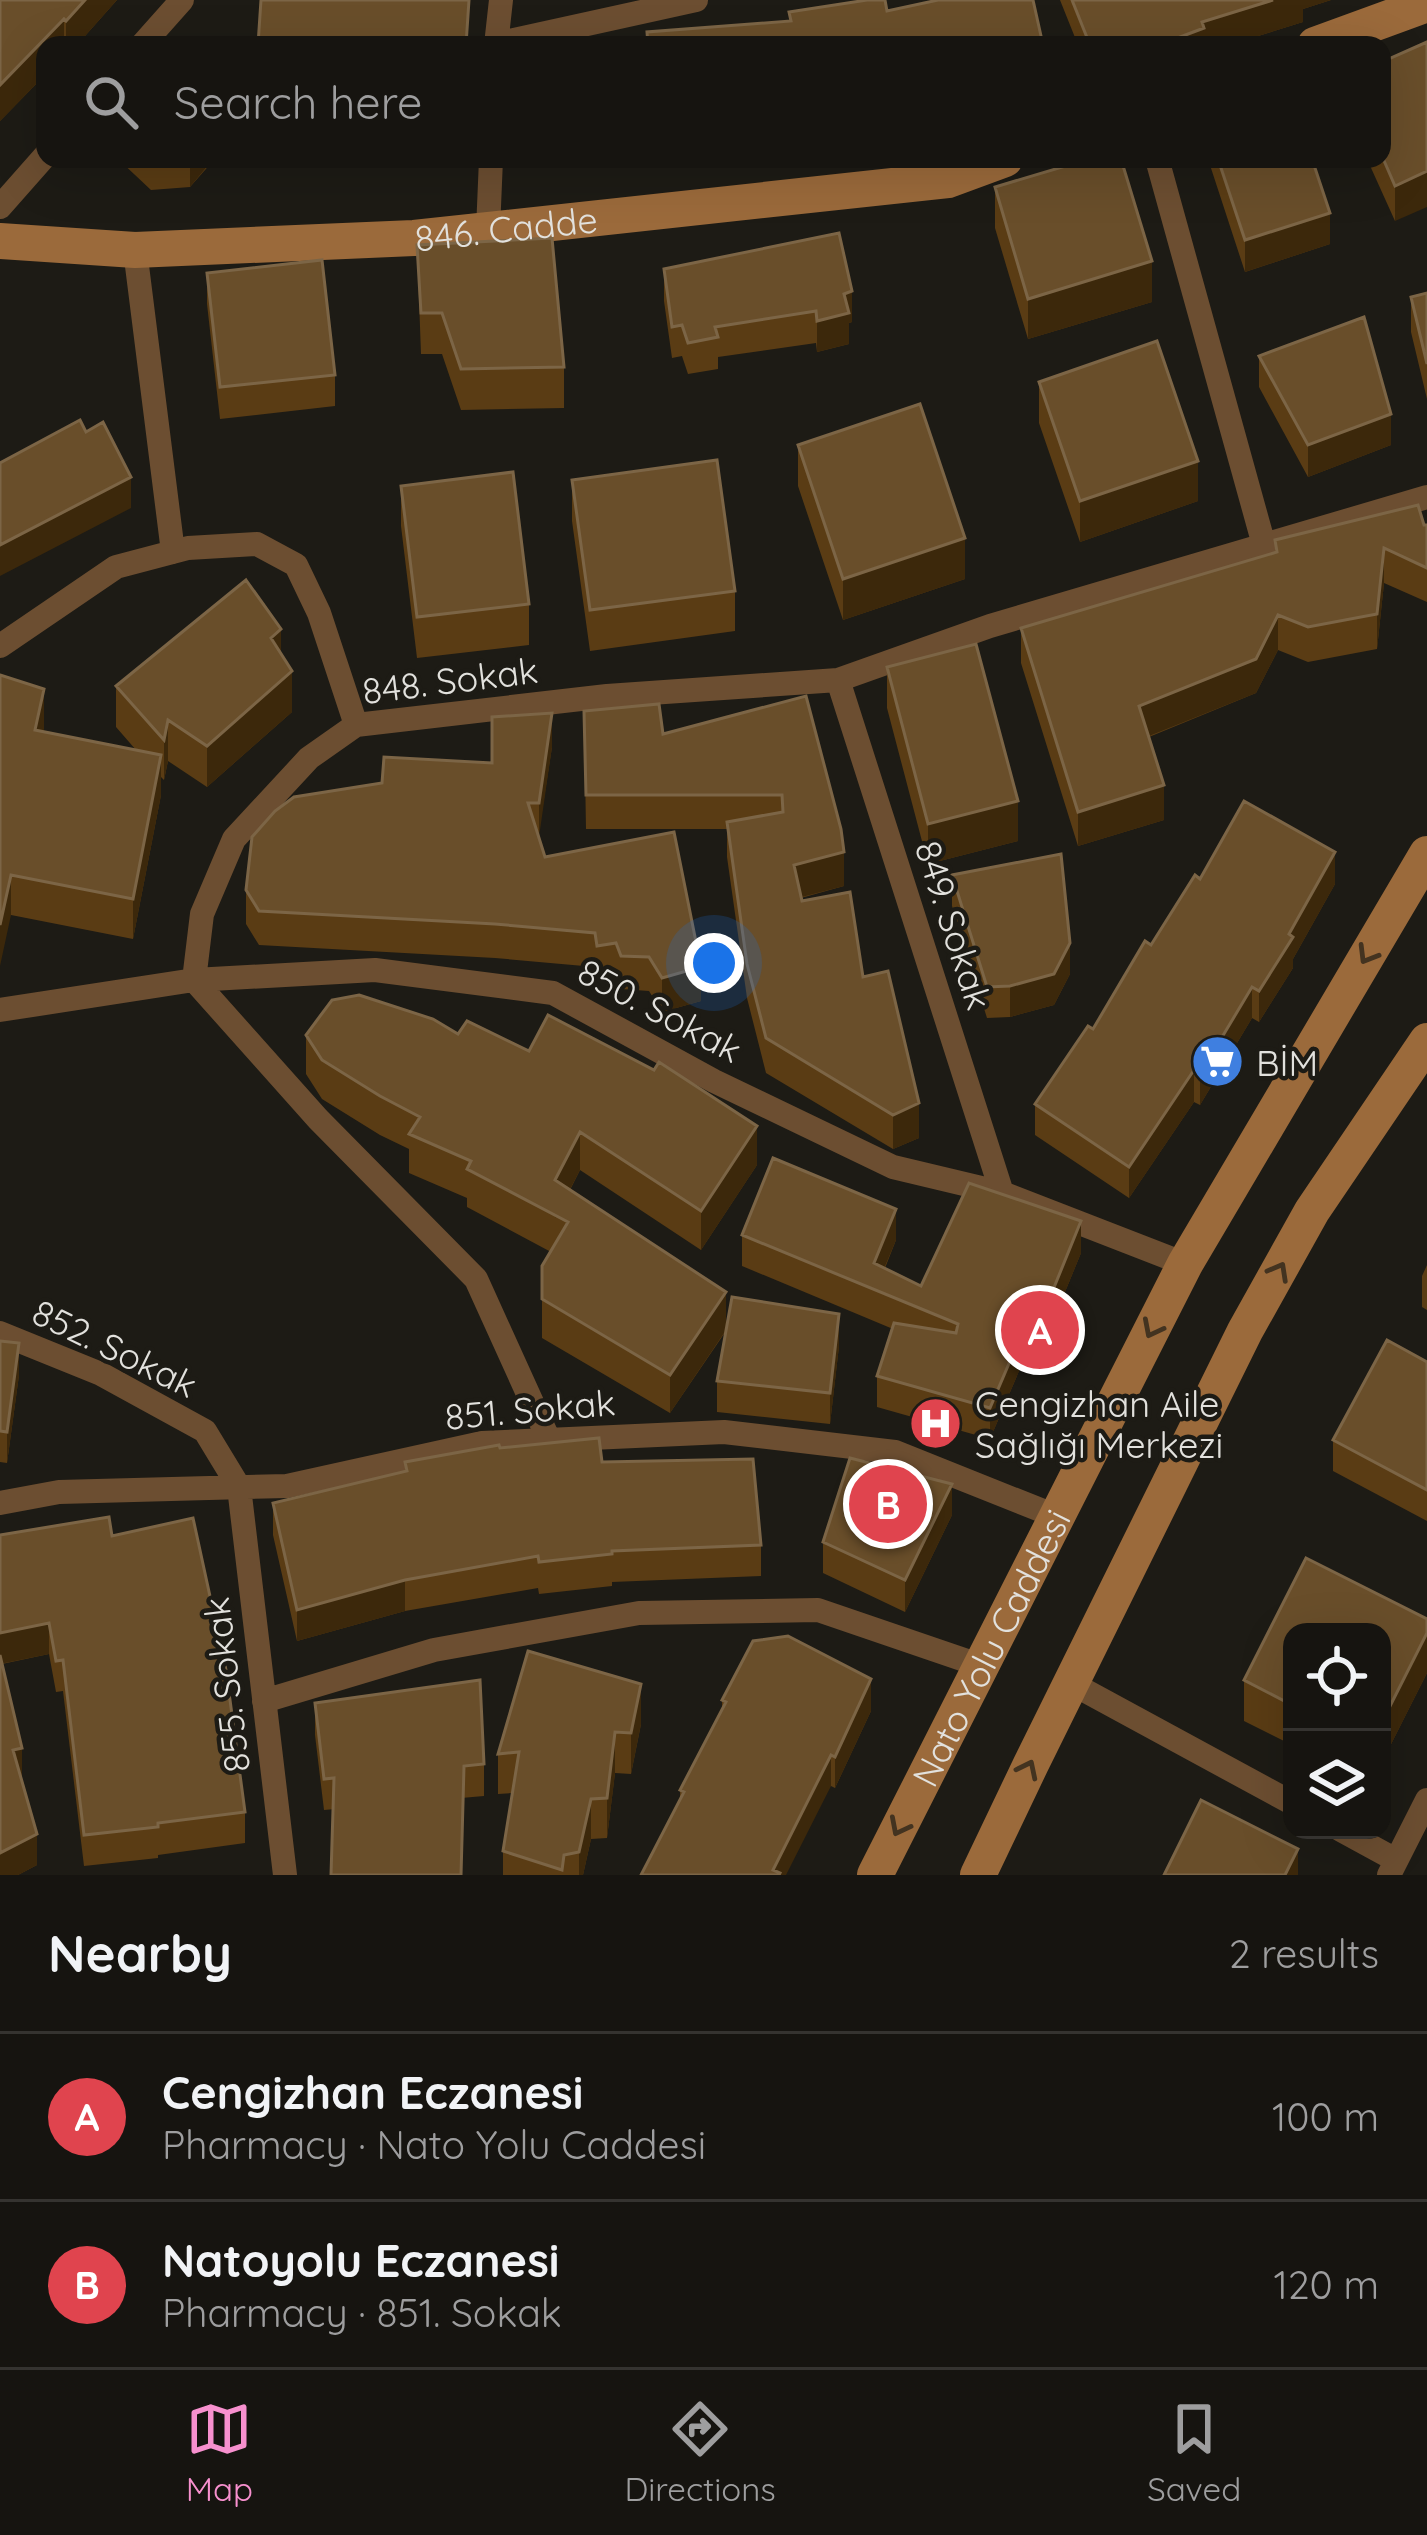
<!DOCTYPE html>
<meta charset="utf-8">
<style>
body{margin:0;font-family:Quicksand,sans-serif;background:#23211e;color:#f1f3f6}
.controls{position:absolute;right:36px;bottom:36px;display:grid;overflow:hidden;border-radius:24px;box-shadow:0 12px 48px #0002}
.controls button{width:108px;height:108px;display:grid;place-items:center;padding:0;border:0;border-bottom:3px solid #353330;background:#161410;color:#f1f3f6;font:60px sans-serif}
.you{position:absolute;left:714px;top:963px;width:42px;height:42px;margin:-30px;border:9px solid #fff;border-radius:50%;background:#1a73e8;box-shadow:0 0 0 18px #1a73e833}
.badge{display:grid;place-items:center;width:78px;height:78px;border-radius:50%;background:#f790ce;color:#fff;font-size:39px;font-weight:700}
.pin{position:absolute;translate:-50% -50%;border:6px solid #fff;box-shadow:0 3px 12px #0006}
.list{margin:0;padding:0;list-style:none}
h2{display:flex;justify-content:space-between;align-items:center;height:156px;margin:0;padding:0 48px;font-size:51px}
h2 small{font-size:39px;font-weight:400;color:#9e9e9f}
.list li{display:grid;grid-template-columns:78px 1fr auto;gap:36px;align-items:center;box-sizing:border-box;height:168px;padding:0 48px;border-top:3px solid #353330}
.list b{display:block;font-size:45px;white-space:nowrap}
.list p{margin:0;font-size:39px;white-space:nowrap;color:#9e9e9f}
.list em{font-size:39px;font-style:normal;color:#9e9e9f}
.icon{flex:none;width:66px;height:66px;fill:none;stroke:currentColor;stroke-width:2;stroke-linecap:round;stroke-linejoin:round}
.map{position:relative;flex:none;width:1427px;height:1875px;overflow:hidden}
.search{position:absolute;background:#161410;box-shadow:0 12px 48px #0002;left:36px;right:36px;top:36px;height:132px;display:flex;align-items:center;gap:30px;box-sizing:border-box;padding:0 42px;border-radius:24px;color:#9e9e9f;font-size:45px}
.sheet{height:492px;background:#161410}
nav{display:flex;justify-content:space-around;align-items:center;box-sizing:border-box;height:168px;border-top:3px solid #353330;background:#161410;font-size:33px;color:#9e9e9f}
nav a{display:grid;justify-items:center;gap:6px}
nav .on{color:#f790ce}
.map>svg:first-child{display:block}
</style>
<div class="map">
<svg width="1427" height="1875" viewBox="0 0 1427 1875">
<rect width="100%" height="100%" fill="#1d1b15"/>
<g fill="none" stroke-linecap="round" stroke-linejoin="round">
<path stroke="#6c4e31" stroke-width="24" d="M496 44 696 0
M142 45 182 0
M496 45 501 0
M1157 159 1264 545
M0 207 45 156
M488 230 491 159
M135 250 173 552
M0 646 116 567 188 548 257 544 296 565 319 613 356 725
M838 680 1002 1193
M0 1010 194 980 375 970 553 993 714 1081 893 1167 1002 1193 1185 1264
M0 1333 101 1374 205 1431 239 1487 285 1875
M549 1440 476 1279 318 1119 194 980 202 914 234 839 309 758 356 725 607 696 838 680 990 626 1427 497
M0 1503 59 1492 287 1486 482 1443 724 1432 895 1452 1058 1517
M1071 1683 1292 1803
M264 1701 434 1650 639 1613 818 1610 982 1666
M1341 1830 1396 1860
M1389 1875 1427 1800"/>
<g stroke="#9b6a3b" stroke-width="36">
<path d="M1315 45 1427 4"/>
<path id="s1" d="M0 241 135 250 414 238 948 180 1005 159"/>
<path id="s2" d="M875 1875 1185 1264 1427 854"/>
<path d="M978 1875 1031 1764 1245 1331 1312 1211 1427 1041"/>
</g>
</g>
<path fill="#5a3c14" d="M0 0H117L77 45H45V75L0 121Z
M1060 0H1331L1303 9V22L1229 45H1078Z
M1427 42 1395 221 1367 159H1382V62Z
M118 159H213V161L190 187 151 190Z
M547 159H635H633V163L548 168Z
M1208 159H1312L1330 244 1245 272Z
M995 187 1152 302 1028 339 995 228Z
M417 245 564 367V408L461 410 442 354H421Z
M664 269 852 322 849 323V344L817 352 816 343 718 357V369L688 374 682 356 672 358 664 301Z
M207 273 335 375V406L220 419 207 304Z
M1427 293V399L1411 332V297Z
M1259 356 1391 445 1308 477 1259 387Z
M1039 382 1198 501 1080 542 1039 423Z
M798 445 965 579 843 620 798 486Z
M572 480 735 591V631L590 651 572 521Z
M401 486 529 604V645L417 658 401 526Z
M1427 525V602L1384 583 1377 649 1308 662 1278 650 1256 693 1149 737 1164 820 1078 846 1021 663V628L1275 553V540Z
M281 654 292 712 207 787 168 761 164 780 161 777V795L133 939 11 915 0 675 44 731 136 750 116 727V686Z
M887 667 1018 841 928 864 887 708Z
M806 696 844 886 801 898 863 977 919 1138 893 1149 766 1073 747 998 727 857V829H586L584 711 663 734Z
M552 747 538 837 545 857 701 1001 662 1012 649 991 621 989 616 977 597 980 595 967 495 958 259 945 246 924V890L382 783 492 763Z
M952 875 1070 974 1054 1005 1010 1017 987 1018 952 906Z
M1200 879 1335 884 1293 959V968L1259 1022 1252 1018 1200 1105 1194 1102 1129 1198 1035 1135V1104L1093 1029 1151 945Z
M458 1034 757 1165 701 1250 580 1170 570 1190 726 1328 839 1346 830 1424 717 1412V1381L726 1331 670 1413 542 1338V1266L551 1252 467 1207V1198L409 1173V1149L380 1135 322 1099 306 1074V1035Z
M742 1235 896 1240 885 1268 921 1286 1081 1253 1042 1348 1031 1343 990 1439 877 1407V1376L893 1329 742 1266Z
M1427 1265V1310L1422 1307V1276Z
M0 1341 19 1375 7 1463 0 1462Z
M1427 1362V1521L1333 1471V1440Z
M500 1448 602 1462 761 1545V1576L612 1582V1586L539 1594 538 1588 405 1611 297 1641 273 1535V1503L405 1471V1462Z
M952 1515 905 1612 823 1573V1542Z
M0 1535 112 1536 245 1812V1843L158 1855V1858L84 1866 63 1691 56 1692 49 1654 2 1664 37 1865 18 1875H0Z
M1306 1558 1427 1619V1673L1382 1762V1632H1292V1745L1244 1721V1680Z
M722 1700 871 1711 835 1788 831 1786 680 1800V1790L722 1708Z
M315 1703 484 1764V1796L324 1810 315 1735Z
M641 1724 631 1774 615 1773 607 1838 591 1839 583 1875H503V1851L512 1793 498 1794V1754Z"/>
<path fill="#3c280b" d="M85 0H117L77 45H66V21Z
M1273 0H1331L1303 9V22L1229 45H1159L1202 22Z
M64 19V45H45V75L0 121V85Z
M190 159H213L190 187Z
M1427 171V207L1395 221V186Z
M1330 213V244L1245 272V240Z
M1152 261V302L1028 339V299Z
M852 291V322L849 323V344L817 352V321L844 294Z
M1391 414V445L1308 477V445Z
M1198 461V501L1080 542V501Z
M131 477V508L0 576V545Z
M965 538V579L843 620V579Z
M1384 548V583L1377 649V614Z
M1278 615V650L1256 693 1139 740V706Z
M281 629V670L271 638Z
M292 671V712L207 787V746Z
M44 689V729L35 770V730Z
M552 713V747L539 837V803Z
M168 720V761L164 780V740Z
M161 755V795L133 939V899Z
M1164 785V820L1078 846V812Z
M1018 801V841L928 864V824Z
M844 852V886L794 899V865Z
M1335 852V884L1293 959V968L1259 1022V991Z
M11 875V915L0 966V925Z
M1070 943V974L1054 1005 1010 1017V986Z
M701 967V1001L662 1012V978Z
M1252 987V1018L1200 1105V1074Z
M1194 1070V1102L1129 1198V1167Z
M919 1103V1138L893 1149V1115Z
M757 1126V1165L701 1250V1211Z
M580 1132V1170L555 1218V1180Z
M896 1209V1240L875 1290 874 1263Z
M1081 1221V1253L1042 1348V1317Z
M726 1292V1330L670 1413V1375Z
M1031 1312V1343L990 1439V1408Z
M839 1314V1346L830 1424V1393Z
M19 1343V1375L7 1463V1432Z
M952 1484V1515L905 1612V1580Z
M405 1580V1611L297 1641V1610Z
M49 1623V1654L0 1664V1633Z
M1427 1633V1673L1382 1762V1722Z
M871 1679V1711L835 1788V1757Z
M641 1684V1724L631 1774V1733Z
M615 1732V1773L607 1838V1798Z
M22 1748V1780L13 1750Z
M831 1755V1786L786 1875H773V1870Z
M591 1799V1839L583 1875H579V1852Z
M37 1834V1865L18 1875H0V1853Z
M1298 1849V1875H1285Z"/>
<path fill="#694e2a" stroke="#7c6546" stroke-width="3" d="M0 0H85L66 21 64 19 0 85Z
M261 0H469L466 45H258Z
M867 0H885L887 11 938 0H1033L1043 45H648L647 32 791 21 789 12Z
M1072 0H1273L1202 22 1204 28 1159 45H1090Z
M1427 42V171L1395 186 1382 156V62Z
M1089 159H1121L1152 261 1028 299 995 187Z
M1218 159H1312L1330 213 1245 240Z
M839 233 852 291 844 294 849 313 817 321 816 311 715 327 718 337 688 343 682 325 672 327 664 269Z
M552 238 564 367 461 369 442 313H421L417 245Z
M322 260 335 375 220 387 207 273Z
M1427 293V364L1411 297Z
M1364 317 1391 414 1308 445 1259 356Z
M1157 341 1198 461 1080 501 1039 382Z
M920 404 965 538 843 579 798 445Z
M80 420 86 432 103 422 131 477 0 545V463Z
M717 460 735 591 590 610 572 480Z
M513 472 529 604 417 617 401 486Z
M1418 505 1424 525H1427V568L1384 548 1377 614 1308 627 1278 615 1256 659 1139 706 1164 785 1078 812 1021 628 1277 552 1275 540Z
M246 580 281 629 271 638 292 671 207 746 168 720 164 740 116 686Z
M976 644 1018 801 928 824 887 667Z
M0 675 44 689 35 730 161 755 133 899 11 875 0 925Z
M806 696 841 829 844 852 794 865 802 901 850 892 863 977 888 971 919 1103 893 1115 766 1038 747 964 727 822 783 812 782 795H586L584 711 659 704 663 734Z
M552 713 539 803H528L545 857 674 832 701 967 662 978 649 957 621 956 616 943 597 946 595 933 495 924 259 911 246 890 252 837 275 811 294 797 382 783 384 757 492 763V717Z
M1244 801 1335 852 1289 934 1293 937 1259 991 1252 987 1200 1074 1194 1070 1129 1167 1035 1104 1088 1026 1093 1029 1145 941 1151 945 1195 875 1200 879Z
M1061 854 1070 943 1054 974 1010 986 987 987 952 875Z
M359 995 433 1019 458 1034 467 1021 529 1051 548 1015 654 1070 659 1062 757 1126 701 1211 580 1132 555 1180 726 1292 670 1375 542 1299V1266L568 1222 467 1169 471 1161 409 1134 420 1117 380 1096 322 1060 306 1035 332 1000Z
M773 1158 896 1209 874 1263 921 1286 969 1183 1081 1221 1042 1317 1031 1312 990 1408 877 1376 894 1323 956 1333 958 1324 742 1235Z
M732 1297 839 1314 830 1393 717 1381Z
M1387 1340 1427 1362V1490L1333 1440Z
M0 1341 19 1343 7 1432 0 1431Z
M599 1438 602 1462 753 1459 761 1545 612 1551V1554L539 1562 538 1556 405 1580 297 1610 273 1503 407 1471 405 1462 499 1445 500 1448Z
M850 1458 952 1484 905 1580 823 1542Z
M109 1517 112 1536 193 1518 226 1670 245 1812 158 1823V1827L84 1835 63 1660 56 1661 49 1623 0 1633V1535Z
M1306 1558 1427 1619V1633L1382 1722V1632H1292V1705L1244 1680Z
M788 1636 871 1679 835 1757 831 1755 773 1870 780 1873 779 1875H641L684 1792 680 1790 726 1702 722 1700 753 1641Z
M528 1651 641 1684 631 1733 615 1732 607 1798 591 1799 579 1852 564 1855 562 1870 503 1851 519 1752 498 1754Z
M0 1655 22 1748 13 1750 37 1834 0 1853Z
M480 1680 484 1764 464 1766 461 1875H331L334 1778 324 1779 315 1703Z
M1201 1800 1298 1849 1285 1875H1164Z"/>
<defs><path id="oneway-chevron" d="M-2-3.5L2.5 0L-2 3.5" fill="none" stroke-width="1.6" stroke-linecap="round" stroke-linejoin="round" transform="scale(3)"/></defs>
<g stroke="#433320">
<use href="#oneway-chevron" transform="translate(1367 955) rotate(121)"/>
<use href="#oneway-chevron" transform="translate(1279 1271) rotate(-61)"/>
<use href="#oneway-chevron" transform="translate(1152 1329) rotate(117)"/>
<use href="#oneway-chevron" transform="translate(1028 1769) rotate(-64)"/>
<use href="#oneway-chevron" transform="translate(899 1827) rotate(117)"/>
</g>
<defs>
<symbol id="supermarket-disc" viewBox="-11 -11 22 22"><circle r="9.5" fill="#3f7fe0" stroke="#1d1b15"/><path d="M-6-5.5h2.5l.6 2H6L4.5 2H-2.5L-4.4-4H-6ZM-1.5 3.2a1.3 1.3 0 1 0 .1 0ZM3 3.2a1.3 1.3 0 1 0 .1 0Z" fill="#fff"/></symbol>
<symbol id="hospital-disc" viewBox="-11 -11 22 22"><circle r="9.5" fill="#e0444e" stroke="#1d1b15"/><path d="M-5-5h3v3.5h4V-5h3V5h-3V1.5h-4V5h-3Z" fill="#fff"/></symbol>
</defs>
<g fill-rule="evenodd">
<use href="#supermarket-disc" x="1188" y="1032" width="59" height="59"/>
<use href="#hospital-disc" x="906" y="1394" width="59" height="59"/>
</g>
<g text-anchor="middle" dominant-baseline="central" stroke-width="9" stroke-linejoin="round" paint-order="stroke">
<g font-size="36" fill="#e2e1dd" stroke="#1d1b15">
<text stroke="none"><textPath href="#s1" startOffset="507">846. Cadde</textPath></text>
<text transform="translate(450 680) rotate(-7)">848. Sokak</text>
<text transform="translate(954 925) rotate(72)">849. Sokak</text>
<text transform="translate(660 1010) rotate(28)">850. Sokak</text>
<text transform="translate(115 1348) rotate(26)">852. Sokak</text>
<text transform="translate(530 1409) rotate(-5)">851. Sokak</text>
<text stroke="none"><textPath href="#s2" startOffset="255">Nato Yolu Caddesi</textPath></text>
<text transform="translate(226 1685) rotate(-97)">855. Sokak</text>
</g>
<g font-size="36" fill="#e2e1dd" stroke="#1d1b15" text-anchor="start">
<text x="1256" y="1062">BİM</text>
<text x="975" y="1403">Cengizhan Aile<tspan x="975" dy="41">Sağlığı Merkezi</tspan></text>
</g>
</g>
</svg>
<div class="controls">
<button><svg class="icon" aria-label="locate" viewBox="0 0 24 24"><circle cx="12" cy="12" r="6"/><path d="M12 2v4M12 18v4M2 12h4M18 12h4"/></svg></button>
<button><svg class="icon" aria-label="layers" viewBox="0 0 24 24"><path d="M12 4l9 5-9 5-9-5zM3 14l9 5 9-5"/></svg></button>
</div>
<div class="you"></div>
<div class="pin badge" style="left:1040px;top:1330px;background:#e0444e">A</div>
<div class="pin badge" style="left:888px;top:1504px;background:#e0444e">B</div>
<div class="search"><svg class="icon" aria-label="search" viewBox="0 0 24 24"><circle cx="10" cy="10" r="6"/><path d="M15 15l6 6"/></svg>Search here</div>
</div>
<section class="sheet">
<h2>Nearby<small>2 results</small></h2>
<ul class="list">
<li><span class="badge" style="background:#e0444e">A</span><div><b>Cengizhan Eczanesi</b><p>Pharmacy · Nato Yolu Caddesi</p></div><em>100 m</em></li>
<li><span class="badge" style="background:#e0444e">B</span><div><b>Natoyolu Eczanesi</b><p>Pharmacy · 851. Sokak</p></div><em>120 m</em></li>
</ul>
</section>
<nav>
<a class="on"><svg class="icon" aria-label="map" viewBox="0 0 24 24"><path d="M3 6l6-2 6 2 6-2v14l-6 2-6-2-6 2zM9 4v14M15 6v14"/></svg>Map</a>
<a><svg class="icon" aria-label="directions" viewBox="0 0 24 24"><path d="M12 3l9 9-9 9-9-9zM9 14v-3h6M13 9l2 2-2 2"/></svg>Directions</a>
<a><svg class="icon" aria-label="saved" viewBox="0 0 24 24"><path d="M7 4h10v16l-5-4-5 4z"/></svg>Saved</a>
</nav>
